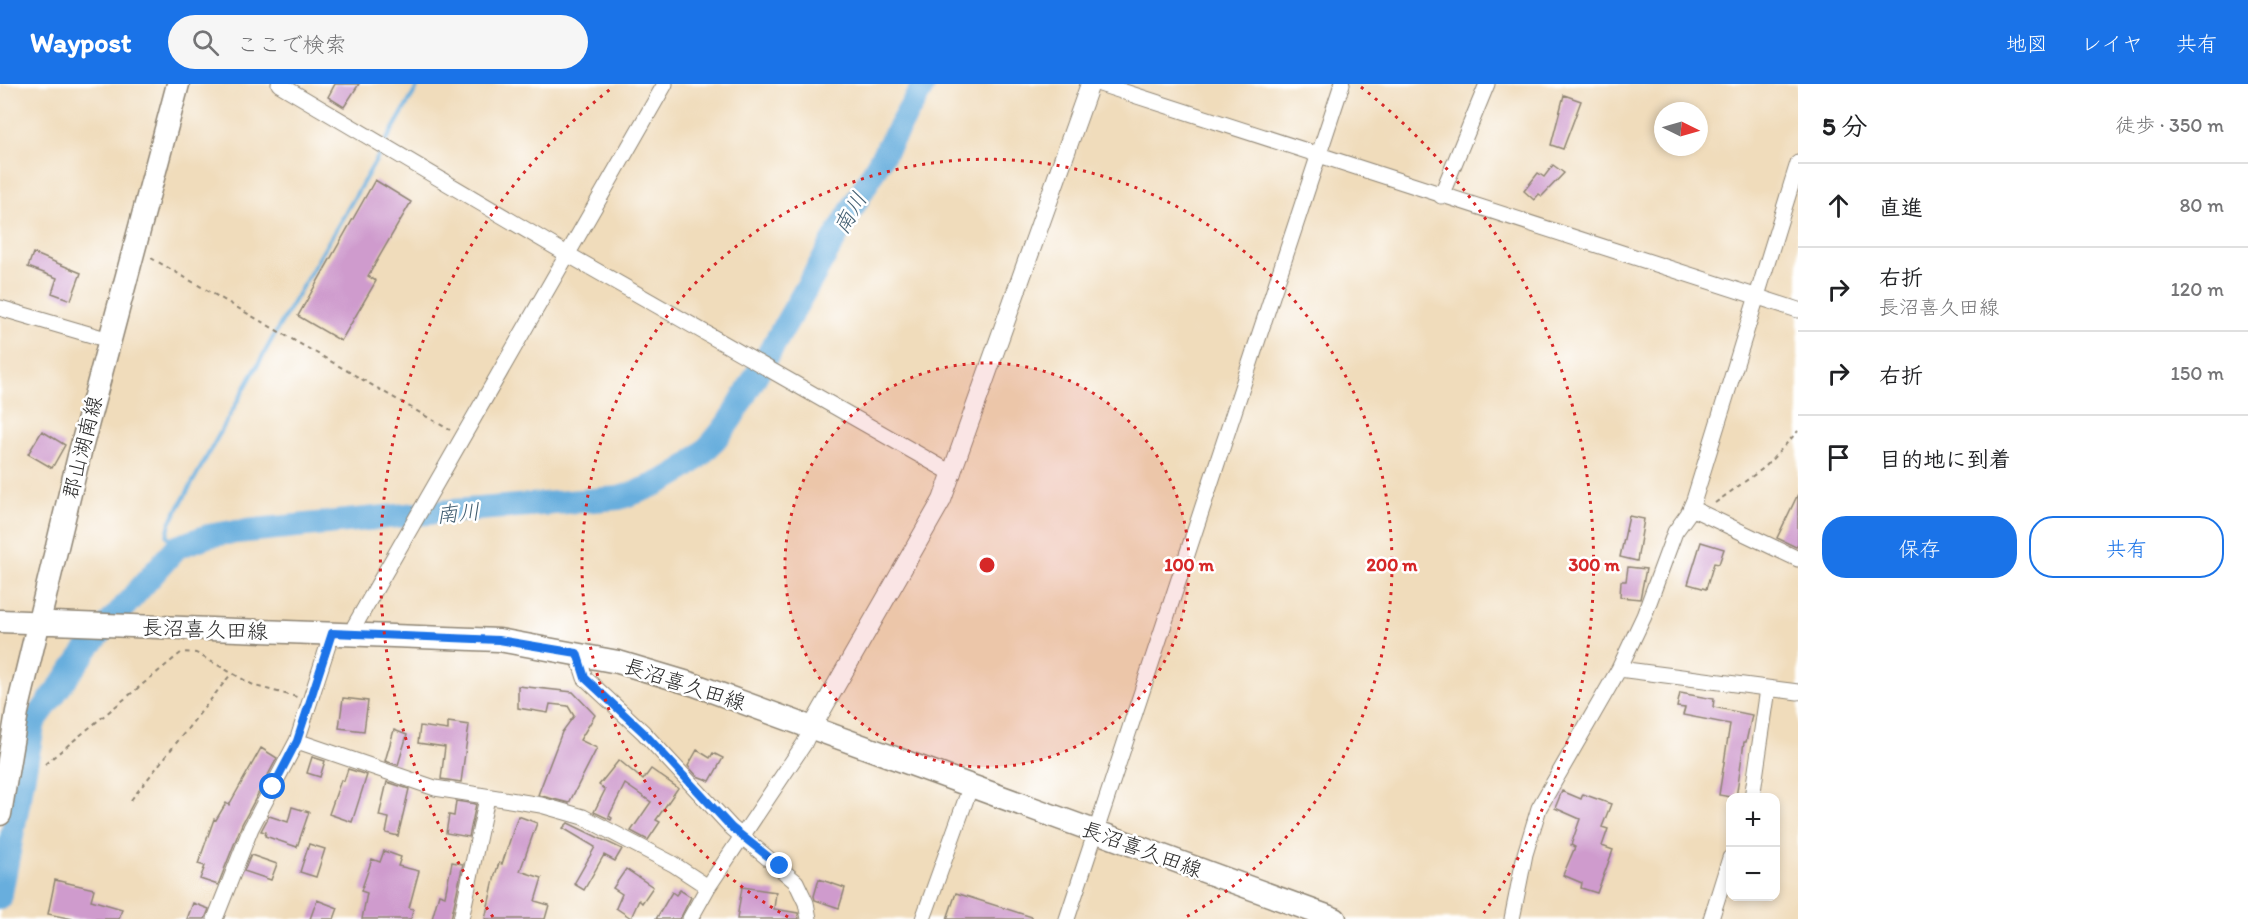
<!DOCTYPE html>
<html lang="ja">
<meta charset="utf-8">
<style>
body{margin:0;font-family:Itim,"Klee One",sans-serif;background:#f6f6f6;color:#202124}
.controls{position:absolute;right:18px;bottom:18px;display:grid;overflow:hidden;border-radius:12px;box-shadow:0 3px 9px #0003}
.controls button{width:54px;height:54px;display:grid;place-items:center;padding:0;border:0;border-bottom:2px solid #e0e0e0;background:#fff;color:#202124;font:30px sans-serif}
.compass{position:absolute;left:1654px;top:18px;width:54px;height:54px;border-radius:50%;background:#fff;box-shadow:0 3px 9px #0003;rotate:95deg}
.stop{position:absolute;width:18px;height:18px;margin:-14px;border:4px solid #1a73e8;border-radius:50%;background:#fff}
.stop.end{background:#1a73e8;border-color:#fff;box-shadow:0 2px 6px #0008}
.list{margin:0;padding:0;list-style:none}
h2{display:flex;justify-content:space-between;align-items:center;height:78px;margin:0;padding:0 24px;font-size:26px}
h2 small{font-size:20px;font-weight:400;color:#757577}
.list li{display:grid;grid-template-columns:39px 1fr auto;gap:18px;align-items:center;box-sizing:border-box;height:84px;padding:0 24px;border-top:2px solid #e0e0e0}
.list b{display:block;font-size:22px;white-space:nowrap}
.list p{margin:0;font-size:20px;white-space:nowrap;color:#757577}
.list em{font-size:20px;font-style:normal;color:#757577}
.actions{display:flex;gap:12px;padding:18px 24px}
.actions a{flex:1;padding:14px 0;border:2px solid #1a73e8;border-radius:24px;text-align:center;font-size:21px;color:#1a73e8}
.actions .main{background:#1a73e8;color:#fff}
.icon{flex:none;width:33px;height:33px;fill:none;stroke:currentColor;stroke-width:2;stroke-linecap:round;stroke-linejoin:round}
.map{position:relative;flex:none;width:1798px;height:835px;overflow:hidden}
header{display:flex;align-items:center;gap:36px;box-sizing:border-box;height:84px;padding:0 30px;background:#1a73e8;color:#fff}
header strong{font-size:28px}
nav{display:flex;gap:33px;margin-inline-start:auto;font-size:21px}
.search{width:420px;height:54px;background:#f6f6f6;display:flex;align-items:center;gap:15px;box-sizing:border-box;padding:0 21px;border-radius:33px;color:#757577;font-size:22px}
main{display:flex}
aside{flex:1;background:#fff}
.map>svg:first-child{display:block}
</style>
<header>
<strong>Waypost</strong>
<div class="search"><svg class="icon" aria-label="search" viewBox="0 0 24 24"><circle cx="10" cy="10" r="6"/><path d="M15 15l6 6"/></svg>ここで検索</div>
<nav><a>地図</a><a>レイヤ</a><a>共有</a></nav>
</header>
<main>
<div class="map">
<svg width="1798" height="835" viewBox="0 0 1798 835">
<rect width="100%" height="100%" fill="#fff"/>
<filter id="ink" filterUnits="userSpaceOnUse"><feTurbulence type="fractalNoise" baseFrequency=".0167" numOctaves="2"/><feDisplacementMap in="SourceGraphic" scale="12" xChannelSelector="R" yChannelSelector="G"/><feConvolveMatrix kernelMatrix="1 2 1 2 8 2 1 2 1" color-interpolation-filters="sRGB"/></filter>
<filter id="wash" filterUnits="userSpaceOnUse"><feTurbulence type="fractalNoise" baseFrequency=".008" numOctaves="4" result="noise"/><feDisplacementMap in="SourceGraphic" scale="24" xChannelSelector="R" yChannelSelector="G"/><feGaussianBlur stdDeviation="1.35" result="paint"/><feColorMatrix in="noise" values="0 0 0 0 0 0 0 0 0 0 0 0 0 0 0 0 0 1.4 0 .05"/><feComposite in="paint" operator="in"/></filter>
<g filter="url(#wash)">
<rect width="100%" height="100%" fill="#f0dcbb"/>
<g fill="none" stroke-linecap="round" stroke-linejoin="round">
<path stroke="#67aedd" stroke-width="4" d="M385 59 419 0
M177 463 167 452 170 439 281 239 382 66"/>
<path stroke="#67aedd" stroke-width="24" d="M0 814 34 638 91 560 177 463 208 452 226 449 427 429 619 414C671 398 701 379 732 333L924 0"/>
</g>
<g id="blocks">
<path fill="#cf9bcd" d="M335 0H359L344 23 328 13Z
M1564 11 1581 17 1563 65 1551 61Z
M1553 81 1564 89 1542 112 1539 110 1534 116 1524 107 1538 89 1544 93Z
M375 96 411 118 368 192 376 197 341 257 298 232Z
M33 169 81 189 71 216 52 209 57 194 28 183Z
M42 347 65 361 52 384 28 370Z
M1798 410V459L1796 463 1777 454Z
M1629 432 1644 435 1637 477 1620 473Z
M1701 458 1724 465 1719 480 1714 479 1706 505 1688 500Z
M1628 483 1646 485 1640 515 1620 513 1621 497H1626Z
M518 602 573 608 595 631 580 656 597 664 569 719 538 711 562 648 574 632 568 622 550 620 548 629 518 624Z
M1680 609 1714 615 1713 623 1752 631 1746 658H1744L1736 714 1719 711 1730 640 1683 631 1685 624 1677 623Z
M343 614 368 617 364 647 339 644Z
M448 638 469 641 461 698 441 695 445 663 418 659 420 642 448 646Z
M394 646 407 651 398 681 385 677Z
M261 664 277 674 242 740 218 801 200 795 205 782 198 780 214 735 216 736 226 719 229 721Z
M697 666 710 674 713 669 723 674 710 697 697 692 688 682Z
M312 673 325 677 320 693 307 689Z
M619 676 643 696 651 685 678 704 656 736 660 738 648 756 631 747 651 718 625 700 609 732 612 734 611 736 594 728 605 706 599 701Z
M348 685 367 691 352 738 329 730 341 696 344 697Z
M387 698 409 705 398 752 386 749 389 734 379 732Z
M1562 707 1581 715 1583 710 1611 720 1602 743 1608 745 1602 762 1613 766 1597 809 1581 804 1582 799 1563 791 1575 763 1571 761 1580 735 1555 724Z
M456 717 476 720 469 753 446 749 449 731 454 732Z
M292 723 309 728 297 763 265 752 266 748 261 747 269 732 288 738Z
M518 732 537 739 520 787 542 794 535 817 549 821 545 835H485L495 791 499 779 502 780Z
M568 739 622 765 615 777 604 771 584 806 574 800 595 763 563 744Z
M309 760 325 765 316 793 300 788Z
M384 767 401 773 398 782 419 787 409 824 413 825 411 835H362L367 809 361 807 372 775 380 778Z
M251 771 277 780 271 796 244 787Z
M452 778 463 780 451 835H432L439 810 445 812Z
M626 785 653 803 642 819 639 816 631 834 616 824 622 810 613 804Z
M819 795 845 804 839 824 815 816 814 812Z
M55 796 94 805 91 816 122 825 119 835H73L48 830Z
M742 803 776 808 774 825 798 829 799 835H737Z
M680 806 691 813 680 835H656L672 808 676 811Z
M956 809 1032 833V835H947Z
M317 816 338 824 334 835H310Z
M193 819 209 825 205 835H187Z"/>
</g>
</g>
<g filter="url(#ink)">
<use href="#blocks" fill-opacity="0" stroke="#8e8473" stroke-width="1.5"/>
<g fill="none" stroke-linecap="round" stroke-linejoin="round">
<defs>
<path id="minor" d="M279 0 567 170 953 390
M1100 0 1798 226
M1441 112 1487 0
M0 224 109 256
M1691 424 1798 475
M353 551 355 541 665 0
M577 569 585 594 643 648 732 744 796 798 806 819 809 835
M1619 585 1798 608
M297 657 435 704 541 721 583 733 673 780 708 803
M1752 714 1768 605
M215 835 251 744 297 657 332 549
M461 835 487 714
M690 835 708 803 804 660 811 645
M923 835 970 704
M1067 835 1342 0
M1512 835 1525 770 1539 724 1619 585 1644 532 1675 448 1688 430 1694 416 1798 79
M1711 835 1730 774"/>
<path id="tertiary" d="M811 645 942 416 1090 0"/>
<path id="primary" d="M0 537 499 556 618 578 695 601 1335 835
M0 730 17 628 79 372 178 0"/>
</defs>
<use href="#minor" stroke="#8e8473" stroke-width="17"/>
<use href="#tertiary" stroke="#8e8473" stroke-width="20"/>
<use href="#primary" stroke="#8e8473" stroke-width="25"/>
<path stroke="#8e8473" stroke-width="2" stroke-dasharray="4.5 4.5" stroke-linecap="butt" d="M151 174 450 346
M1715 419 1765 383 1798 347
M45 680 182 568 196 569 255 602 297 613
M131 716 231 590"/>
<use href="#minor" stroke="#fff" stroke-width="15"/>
<use href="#tertiary" stroke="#fff" stroke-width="18"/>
<use href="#primary" stroke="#fff" stroke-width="22"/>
</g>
</g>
<g fill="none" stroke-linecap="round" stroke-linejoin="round" filter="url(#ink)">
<path stroke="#1a73e8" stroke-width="8" d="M273 703 297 657 332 549 499 556 577 569 585 594 643 648 732 744 780 782"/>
</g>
<circle cx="987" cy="481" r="202" fill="#d62828" fill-opacity=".12"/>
<g fill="none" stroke="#d62828" stroke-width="3" stroke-dasharray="3 6">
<circle cx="987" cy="481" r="202"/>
<path d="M788 833A405 405 0 1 1 1186 833"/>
<path d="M493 833A607 607 0 0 1 613 3M1361 3A607 607 0 0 1 1481 833"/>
</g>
<g text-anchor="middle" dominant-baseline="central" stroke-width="5" stroke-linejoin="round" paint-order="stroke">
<g font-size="21" fill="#2b2b2b" stroke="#fff">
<text transform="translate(82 363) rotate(-76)">郡山湖南線</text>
<text transform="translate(205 545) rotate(2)">長沼喜久田線</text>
<text transform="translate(685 600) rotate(18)">長沼喜久田線</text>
<text transform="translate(1142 765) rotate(20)">長沼喜久田線</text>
</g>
<g font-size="22" font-style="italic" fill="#435f72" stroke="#fff">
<text transform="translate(850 129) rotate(-60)">南川</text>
<text transform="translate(458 429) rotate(-5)">南川</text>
</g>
</g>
<circle cx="987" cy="481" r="9" fill="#d62828" stroke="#fff" stroke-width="3"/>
<g font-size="18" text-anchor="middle" font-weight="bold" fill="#d62828" stroke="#fff" stroke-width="5" stroke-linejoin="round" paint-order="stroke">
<text x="1189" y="487">100 m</text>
<text x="1392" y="487">200 m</text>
<text x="1594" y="487">300 m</text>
</g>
</svg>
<div class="controls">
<button>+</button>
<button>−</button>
</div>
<svg class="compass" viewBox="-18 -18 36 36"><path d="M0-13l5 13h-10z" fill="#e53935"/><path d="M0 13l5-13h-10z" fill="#757577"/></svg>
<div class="stop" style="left:273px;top:703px"></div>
<div class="stop end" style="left:780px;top:782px"></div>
</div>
<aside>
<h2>5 分<small>徒歩 · 350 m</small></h2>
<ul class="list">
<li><svg class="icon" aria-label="ahead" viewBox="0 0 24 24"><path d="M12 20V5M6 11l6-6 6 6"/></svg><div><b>直進</b></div><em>80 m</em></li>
<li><svg class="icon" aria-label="right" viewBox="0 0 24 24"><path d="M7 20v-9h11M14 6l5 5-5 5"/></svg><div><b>右折</b><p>長沼喜久田線</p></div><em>120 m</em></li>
<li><svg class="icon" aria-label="right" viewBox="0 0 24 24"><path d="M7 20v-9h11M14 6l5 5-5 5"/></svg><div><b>右折</b></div><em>150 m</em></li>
<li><svg class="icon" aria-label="arrive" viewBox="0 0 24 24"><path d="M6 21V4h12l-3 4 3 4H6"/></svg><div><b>目的地に到着</b></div></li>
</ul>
<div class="actions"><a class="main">保存</a><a>共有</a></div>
</aside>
</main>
